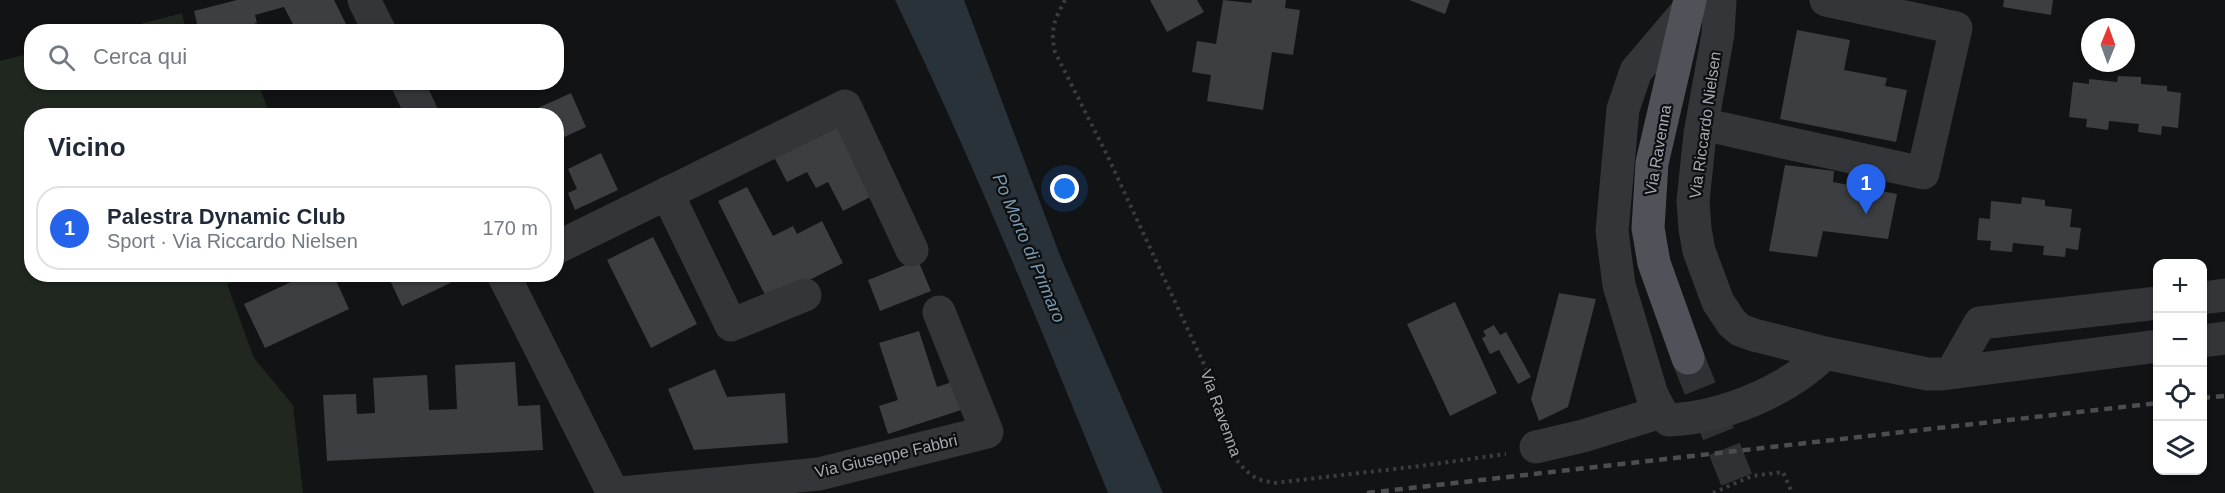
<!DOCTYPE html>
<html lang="it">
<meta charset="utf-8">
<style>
body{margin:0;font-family:Arial,sans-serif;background:#f2f2f3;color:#1f2937}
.controls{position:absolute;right:18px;bottom:18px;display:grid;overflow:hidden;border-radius:12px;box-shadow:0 2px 4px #0004}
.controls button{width:54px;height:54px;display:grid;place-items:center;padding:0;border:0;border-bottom:2px solid #e0e1e3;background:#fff;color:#1f2937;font:30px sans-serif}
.compass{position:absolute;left:2081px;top:18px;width:54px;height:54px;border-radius:50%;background:#fff;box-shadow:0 2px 4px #0004;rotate:1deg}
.you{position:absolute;left:1065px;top:189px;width:21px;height:21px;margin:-15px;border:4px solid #fff;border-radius:50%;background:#1a73e8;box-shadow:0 0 0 9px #1a73e833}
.badge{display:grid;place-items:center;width:39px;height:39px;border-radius:50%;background:#2563eb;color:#fff;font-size:20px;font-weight:700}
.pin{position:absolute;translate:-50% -50px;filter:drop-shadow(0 2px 3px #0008)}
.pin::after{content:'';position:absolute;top:32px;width:21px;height:18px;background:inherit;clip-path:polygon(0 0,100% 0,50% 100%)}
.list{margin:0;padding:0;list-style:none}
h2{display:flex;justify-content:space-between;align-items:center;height:78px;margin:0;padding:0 24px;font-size:26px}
h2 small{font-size:20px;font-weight:400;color:#747a83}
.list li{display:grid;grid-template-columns:39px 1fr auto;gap:18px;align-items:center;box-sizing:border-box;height:84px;margin:0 12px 12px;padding:0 12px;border:2px solid #e0e1e3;border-radius:24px}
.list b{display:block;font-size:22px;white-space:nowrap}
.list p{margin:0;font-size:20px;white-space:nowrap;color:#747a83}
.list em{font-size:20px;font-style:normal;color:#747a83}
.icon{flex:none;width:33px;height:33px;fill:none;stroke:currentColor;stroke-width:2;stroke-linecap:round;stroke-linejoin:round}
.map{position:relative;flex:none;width:2225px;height:493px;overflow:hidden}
.search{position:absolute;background:#fff;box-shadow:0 2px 4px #0004;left:24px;top:24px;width:540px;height:66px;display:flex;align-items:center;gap:15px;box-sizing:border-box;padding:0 21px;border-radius:24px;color:#747a83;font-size:22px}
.panel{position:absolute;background:#fff;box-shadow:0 2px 4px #0004;left:24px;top:108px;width:540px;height:174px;border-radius:24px}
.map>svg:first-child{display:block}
</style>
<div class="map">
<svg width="2225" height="493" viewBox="0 0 2225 493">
<rect width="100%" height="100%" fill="#121314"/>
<path fill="#1f271f" d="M182 13 186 31H113Z
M31 53 32 82 258 83 270 115 32 116V274L251 275 227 284 254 358 293 405 303 493H0V61Z"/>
<path fill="#283238" d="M895 0H964L1061 258 1163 493H1108C1040 327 973 161 895 0Z"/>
<path fill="#3c3e41" d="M237 0H334L350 32H297L284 7 255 15 257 23 225 32H199L194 11Z
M1150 0H1197L1204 12 1167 32Z
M1223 0 1251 3 1252 0H1286L1285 8 1300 10 1293 55 1272 52 1263 110 1207 101 1211 75 1192 72 1197 41 1216 44Z
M1409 0H1450L1445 14Z
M2004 0H2053L2051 15 2003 7Z
M1797 30 1850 40 1844 70 1887 78 1885 86 1907 90 1896 142 1780 119Z
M2118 76 2141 77V84L2167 86V91L2181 93 2178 128 2162 126 2161 135 2138 132 2139 124 2109 121 2108 130 2086 127 2087 119 2069 117 2073 82 2089 84V79L2117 82Z
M571 93 586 127 556 141V116H526L525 114Z
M838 119 876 194 843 211 828 182 816 188 807 172 787 182 772 153Z
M601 153 618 190 575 210 568 193 577 189 568 169Z
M1785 165 1834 171 1833 182 1897 194 1888 239 1823 231 1817 257 1769 251Z
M747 187 773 236 793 226 797 234 822 221 843 263 768 301 718 201Z
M2022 197 2045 200V206L2072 209 2070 227 2081 228 2078 250 2066 248 2065 257 2043 255 2044 246 2013 243 2012 252 1990 250 1991 241 1977 240 1979 218 1990 219 1991 201 2021 204Z
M653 237 697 324 651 348 607 260Z
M918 260 931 291 880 311 868 280Z
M308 274H333L349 309 265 348 244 304Z
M387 274H464L465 276 402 306Z
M1559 293 1596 299 1568 407 1539 421 1531 399Z
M1455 302 1497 393 1450 416 1407 324Z
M1494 325 1500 335 1506 332 1531 377 1518 384 1499 350 1490 354 1482 338 1486 336 1483 331Z
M919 331 937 387 958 380 967 408 888 434 879 406 898 400 879 343Z
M515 362 518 406 540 405 543 450 327 461 323 395 356 394 357 414 375 413 373 378 427 375 429 410 457 409 455 365Z
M715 369 727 397 785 393 788 443 694 450 668 389Z"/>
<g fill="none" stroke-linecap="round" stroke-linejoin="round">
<path stroke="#2f3134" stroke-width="33" stroke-dasharray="33 16" stroke-linecap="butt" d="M1688 358 1742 493"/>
<path stroke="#393c40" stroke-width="4" stroke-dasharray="3 4.5" stroke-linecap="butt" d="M1065 0C1054 21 1050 29 1055 52L1108 157 1208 373 1235 458 1245 470 1257 479 1274 483 1420 466 1506 454
M1713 493 1752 476 1783 472 1792 493"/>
<path stroke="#333539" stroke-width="33" d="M364 0 380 32
M1720 0 1718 34 1700 134 1693 201 1695 229 1699 251 1718 302 1732 323 1740 330 1754 335 1825 353 1927 374H1942L2158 346
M1687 11 1636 71 1623 109 1612 231 1619 285 1652 395 1661 412 1669 420C1722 418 1788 391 1825 353
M407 82 423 116
M1702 124 1923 173 1956 28 1826 0
M667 193 731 325 805 295
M556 248 845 106 912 250
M503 274 613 493
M2202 298 2225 295
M2202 341 2225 338
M1952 372 1980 323 2158 303
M1536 447 1583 436 1661 412
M621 493 819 474 987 432 939 312"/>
<path stroke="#4f5259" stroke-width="33" d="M1688 358 1654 263 1648 228 1652 163 1690 0"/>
<path stroke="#4a4d52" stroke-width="4.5" stroke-dasharray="8 6" stroke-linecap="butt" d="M2202 398 2225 396
M1367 493 2158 403"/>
</g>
<g text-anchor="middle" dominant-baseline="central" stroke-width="4.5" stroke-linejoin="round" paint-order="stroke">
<g font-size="16" fill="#a3aab5" stroke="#0e0e0f">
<text transform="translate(1705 125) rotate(-82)">Via Riccardo Nielsen</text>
<text transform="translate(1658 150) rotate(-80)">Via Ravenna</text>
<text transform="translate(1221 413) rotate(70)">Via Ravenna</text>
<text transform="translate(886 456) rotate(-13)">Via Giuseppe Fabbri</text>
</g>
<g font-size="18" font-style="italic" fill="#789ab2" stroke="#0e0e0f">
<text transform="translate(1029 248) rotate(67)">Po Morto di Primaro</text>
</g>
</g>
</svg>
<div class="controls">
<button>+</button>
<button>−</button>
<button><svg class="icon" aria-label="locate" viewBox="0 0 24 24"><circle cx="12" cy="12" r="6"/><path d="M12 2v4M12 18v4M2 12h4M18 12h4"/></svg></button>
<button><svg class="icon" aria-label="layers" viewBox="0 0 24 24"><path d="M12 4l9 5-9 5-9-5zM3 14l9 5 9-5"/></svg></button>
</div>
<svg class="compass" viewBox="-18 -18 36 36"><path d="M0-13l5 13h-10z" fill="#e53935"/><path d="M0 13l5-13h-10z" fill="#747a83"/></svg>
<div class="you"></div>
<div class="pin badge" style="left:1866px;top:214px">1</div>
<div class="search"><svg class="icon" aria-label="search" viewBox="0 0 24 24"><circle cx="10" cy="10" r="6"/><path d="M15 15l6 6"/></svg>Cerca qui</div>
<section class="panel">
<h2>Vicino<small></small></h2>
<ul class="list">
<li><span class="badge">1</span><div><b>Palestra Dynamic Club</b><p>Sport · Via Riccardo Nielsen</p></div><em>170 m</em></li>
</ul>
</section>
</div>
